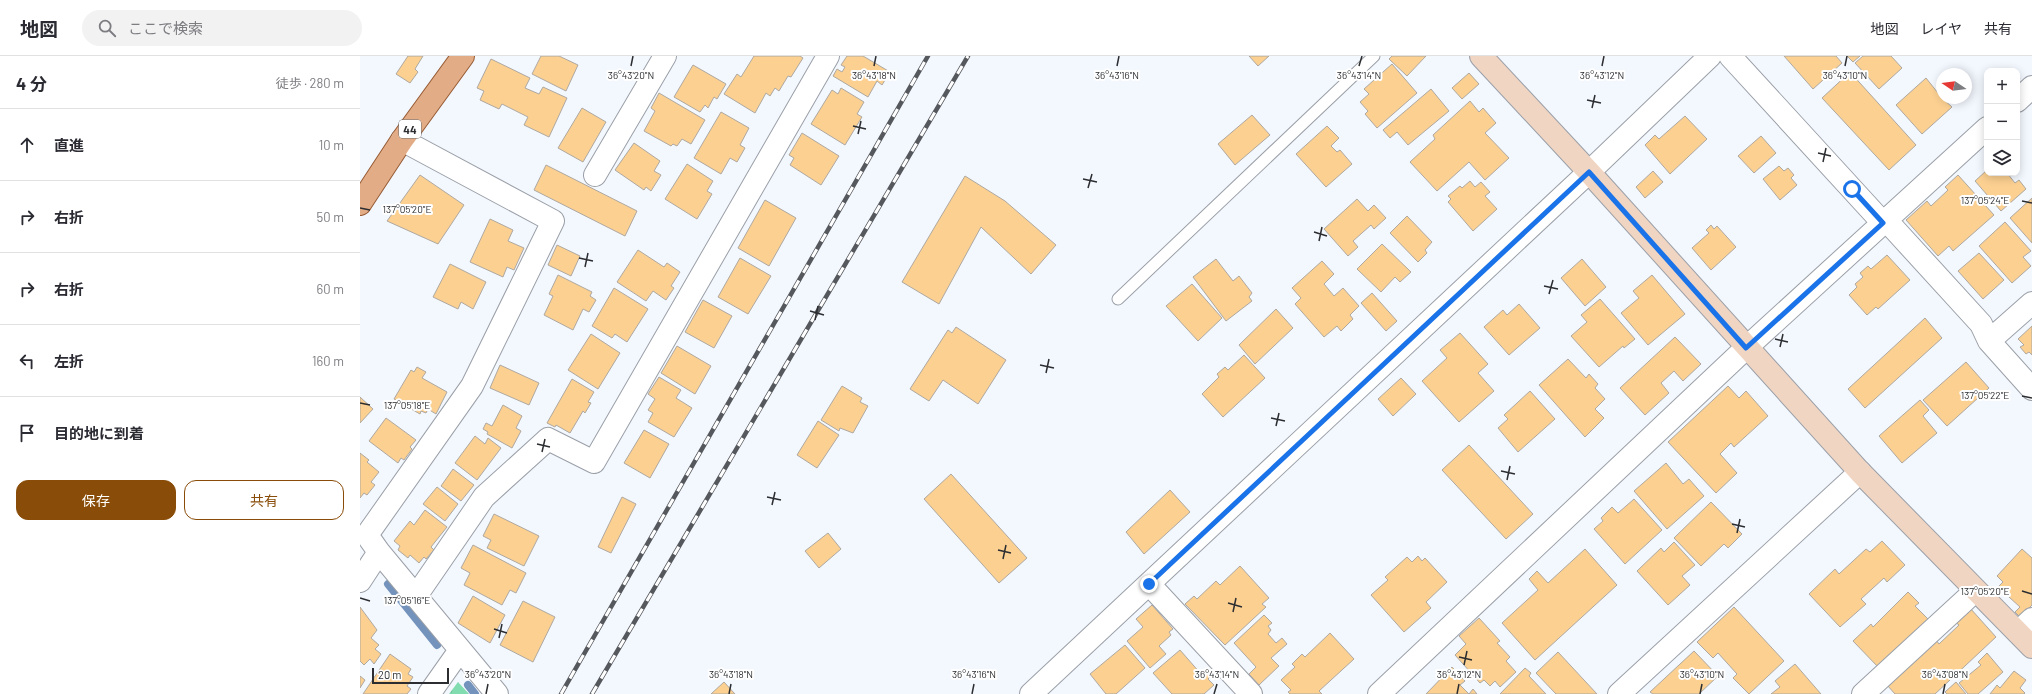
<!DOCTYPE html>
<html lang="ja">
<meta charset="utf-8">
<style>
body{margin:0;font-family:Barlow,"Noto Sans JP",sans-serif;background:#f2f2f3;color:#2b2b33}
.controls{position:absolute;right:12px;top:12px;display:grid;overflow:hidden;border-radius:8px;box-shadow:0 2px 10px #0003}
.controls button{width:36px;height:36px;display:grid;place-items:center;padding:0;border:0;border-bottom:1px solid #e1e1e2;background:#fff;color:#2b2b33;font:20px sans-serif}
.compass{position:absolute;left:1576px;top:12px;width:36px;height:36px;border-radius:50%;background:#fff;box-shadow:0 2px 10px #0003;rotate:283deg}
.scale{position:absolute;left:12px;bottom:10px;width:77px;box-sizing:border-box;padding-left:4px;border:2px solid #2b2d30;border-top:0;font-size:11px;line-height:14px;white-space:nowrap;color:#2b2d30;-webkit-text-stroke:3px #fff;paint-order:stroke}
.stop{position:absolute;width:12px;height:12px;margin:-9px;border:3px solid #1a73e8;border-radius:50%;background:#fff}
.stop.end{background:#1a73e8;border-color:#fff;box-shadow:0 1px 4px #0008}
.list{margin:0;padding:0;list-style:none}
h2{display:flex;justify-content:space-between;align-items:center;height:52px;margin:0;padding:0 16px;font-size:17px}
h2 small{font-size:13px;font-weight:400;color:#7c7c81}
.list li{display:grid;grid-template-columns:26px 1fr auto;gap:12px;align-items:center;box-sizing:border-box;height:72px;padding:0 16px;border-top:1px solid #e1e1e2}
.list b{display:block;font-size:15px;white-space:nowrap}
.list em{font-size:13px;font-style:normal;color:#7c7c81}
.actions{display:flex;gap:8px;padding:12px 16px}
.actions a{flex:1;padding:9px 0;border:1px solid #894d09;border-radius:12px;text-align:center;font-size:14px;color:#894d09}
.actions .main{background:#894d09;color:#fff}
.icon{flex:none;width:22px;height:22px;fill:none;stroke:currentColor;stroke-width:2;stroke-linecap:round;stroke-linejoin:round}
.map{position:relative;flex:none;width:1672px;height:638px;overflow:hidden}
header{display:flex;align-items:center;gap:24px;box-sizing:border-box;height:56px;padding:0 20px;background:#fff;border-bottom:1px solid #e1e1e2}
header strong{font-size:19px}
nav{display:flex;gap:22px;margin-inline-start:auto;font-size:14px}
.search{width:280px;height:36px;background:#f2f2f3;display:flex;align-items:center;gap:10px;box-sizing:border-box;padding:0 14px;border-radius:22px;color:#7c7c81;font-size:15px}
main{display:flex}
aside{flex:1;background:#fff}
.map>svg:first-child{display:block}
</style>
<header>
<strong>地図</strong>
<div class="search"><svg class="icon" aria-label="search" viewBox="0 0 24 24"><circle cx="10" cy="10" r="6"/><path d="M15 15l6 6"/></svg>ここで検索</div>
<nav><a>地図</a><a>レイヤ</a><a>共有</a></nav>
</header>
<main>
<aside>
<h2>4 分<small>徒歩 · 280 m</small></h2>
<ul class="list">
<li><svg class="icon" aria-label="ahead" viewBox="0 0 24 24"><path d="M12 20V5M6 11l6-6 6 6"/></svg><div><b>直進</b></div><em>10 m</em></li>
<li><svg class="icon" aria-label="right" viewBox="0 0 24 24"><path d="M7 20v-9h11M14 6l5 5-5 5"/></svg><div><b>右折</b></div><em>50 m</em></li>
<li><svg class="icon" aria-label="right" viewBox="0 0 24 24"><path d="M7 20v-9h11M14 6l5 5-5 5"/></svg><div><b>右折</b></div><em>60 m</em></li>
<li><svg class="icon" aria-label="left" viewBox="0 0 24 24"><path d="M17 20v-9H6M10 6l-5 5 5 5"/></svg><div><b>左折</b></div><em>160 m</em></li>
<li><svg class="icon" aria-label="arrive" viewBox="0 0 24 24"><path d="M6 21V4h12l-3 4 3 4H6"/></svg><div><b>目的地に到着</b></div></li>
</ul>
<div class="actions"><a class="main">保存</a><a>共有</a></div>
</aside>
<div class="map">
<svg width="1672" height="638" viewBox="0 0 1672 638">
<defs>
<pattern id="grass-tufts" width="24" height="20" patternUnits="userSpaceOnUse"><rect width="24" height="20" fill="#81dcaf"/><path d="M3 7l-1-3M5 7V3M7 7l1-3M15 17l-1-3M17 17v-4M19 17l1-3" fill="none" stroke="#70bd97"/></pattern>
</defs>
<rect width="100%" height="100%" fill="#f3f7fe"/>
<path fill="url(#grass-tufts)" d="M98 626 109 638H89Z"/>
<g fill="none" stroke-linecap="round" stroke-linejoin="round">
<path stroke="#7493bc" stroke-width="8" d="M28 528 77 589
M108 629 115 638"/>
</g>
<path fill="#fcd091" stroke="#aea8a0" d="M48 0H63L55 13 58 16 50 27 36 18Z
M181 0H199L218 9 206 35 172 18Z
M394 0H440L443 2 431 21 428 20 419 35 415 32 410 40 406 37 395 57 364 38 377 18 381 21Z
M487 0H503L530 16 522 29 517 25 508 41 473 20 477 13 482 16 485 11 481 9Z
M889 0H909L898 10Z
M1032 0H1066L1047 20 1029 3Z
M1424 0H1476L1482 7 1453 33Z
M1487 0H1500L1493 6Z
M1503 0H1531L1542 12 1519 33 1495 7Z
M131 3 170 22 165 32 179 38 183 31 207 42 189 81 164 69 168 61 142 48 139 53 120 44 124 35 117 32Z
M1032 8 1057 37 1017 72 1005 58 1008 55 1000 46 1009 38 1004 33Z
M333 9 366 28 357 43 354 41 348 52 345 49 340 56 314 41Z
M1490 16 1556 89 1529 114 1462 42Z
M1109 17 1119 28 1102 43 1092 32Z
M1566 22 1582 42 1592 51 1562 78 1536 49Z
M481 32 504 46 497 58 502 61 485 89 451 68 472 34 478 38Z
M1071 33 1089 55 1048 89 1037 76 1030 82 1023 74Z
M299 37 345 64 331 88 322 83 317 90 313 88 311 90 284 75 295 55 291 52Z
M1110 45 1119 56 1123 52 1136 67 1125 77 1149 102 1125 124 1109 106 1077 135 1050 106 1075 83 1073 79Z
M222 52 246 66 223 106 198 92Z
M361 56 389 72 380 89 385 92 377 106 370 102 361 118 334 102Z
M892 59 910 79 875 109 858 88Z
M1325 60 1347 83 1310 118 1285 89 1295 79 1299 83Z
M967 70 979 82 971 90 977 96 980 94 992 108 966 131 936 98Z
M442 77 479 100 461 129 430 109 434 102 429 99Z
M1401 80 1416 97 1394 117 1378 100Z
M274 87 300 105 294 115 301 119 291 135 286 131 284 134 255 114Z
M327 108 353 125 347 135 352 138 337 163 305 143Z
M186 109 277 155 265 180 174 134Z
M1419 110 1424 115 1428 112 1434 119 1431 122 1437 129 1420 144 1403 123Z
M1627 114V117H1647L1655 127 1659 124 1666 133 1641 155 1615 125Z
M1293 115 1303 126 1285 142 1276 131Z
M60 119 104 149 78 188 27 165Z
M1598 119 1634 159 1593 195 1589 190 1578 200 1546 164 1567 145 1571 150 1588 134 1585 131Z
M605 120 645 145 696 189 671 218 621 171 579 248 542 226Z
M1110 125 1115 131 1121 126 1130 136 1125 140 1137 153 1113 175 1088 146 1091 143 1088 140 1100 130 1102 132Z
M1672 142V187L1650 162Z
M997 143 1008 155 1014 149 1026 162 1014 173 1011 169 993 185 998 191 988 200 964 173Z
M405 144 436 162 409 210 378 192Z
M1047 160 1072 186 1065 194 1067 197 1058 206 1030 177Z
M130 163 153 174 148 185 164 192 154 214 147 211 143 221 110 206Z
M1645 166 1671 195 1663 201 1671 210 1652 227 1619 190Z
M1351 169 1354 173 1357 170 1376 191 1351 214 1332 192 1349 177 1346 174Z
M1022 188 1051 216 1040 226 1035 221 1021 236 997 213Z
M197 189 220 200 211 220 188 209Z
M278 194 304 211 307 207 320 216 311 230 314 232 306 244 293 235 286 245 257 226Z
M1619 197 1644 224 1623 243 1598 215Z
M1527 199 1550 224 1518 253 1516 251 1507 259 1489 239 1497 231 1495 228 1503 221 1500 217 1508 210 1511 213Z
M380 202 411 220 388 258 358 241Z
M856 203 873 225 879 220 892 237 889 241 892 245 866 265 833 221Z
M1222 203 1246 231 1225 250 1201 222Z
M962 205 974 218 964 228 974 240 983 232 999 250 990 259 993 263 981 275 977 270 964 281 935 248 941 242 932 232Z
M90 208 126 226 113 253 101 246 98 253 73 241Z
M198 219 232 236 230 240 236 244 229 256 223 253 213 274 184 259 193 240 189 238Z
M1292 219 1325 258 1288 289 1261 257 1279 242 1273 235Z
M832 228 862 262 838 285 806 250Z
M254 232 288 253 267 286 255 278 252 282 232 270Z
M1012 237 1037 265 1026 275 1001 247Z
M1240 243 1275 283 1264 292 1263 290 1239 311 1211 280 1227 266 1221 259Z
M343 244 372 260 354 292 325 276Z
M1159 248 1180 272 1149 299 1124 271 1143 254 1147 259Z
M916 253 933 272 895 308 879 289Z
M1565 262 1582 282 1505 352 1488 333Z
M1672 270V299L1669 296 1666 298 1660 291 1664 289 1658 283Z
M596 271 646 304 618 348 583 324 569 345 550 333 588 274 592 277Z
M1100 277 1128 308 1118 317 1134 335 1099 366 1062 325 1087 302 1080 294Z
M231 278 260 297 238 333 208 314Z
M1315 281 1341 308 1323 325 1314 315 1301 327 1309 337 1285 359 1260 332Z
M317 290 351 310 335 338 301 317Z
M884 299 905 322 863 361 842 338 859 321 857 318 865 311 868 314Z
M1208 303 1226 322 1229 318 1238 328 1235 332 1245 343 1235 353 1244 362 1225 381 1179 329Z
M1606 306 1629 332 1587 370 1563 344Z
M140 309 179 327 169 349 130 332Z
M57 311 66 316 62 322 87 336 76 358 68 353 66 357 61 355 60 358 34 343 51 314 54 316Z
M299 321 321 334 316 342 332 352 314 381 288 366 293 357 288 354 295 343 288 338Z
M1041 322 1056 338 1033 360 1018 343Z
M212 323 234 336 228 346 231 347 225 357 223 355 210 377 196 369 195 371 187 367Z
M482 330 502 342 500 346 508 350 493 377 480 372 479 375 461 364Z
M1368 330 1379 342 1386 335 1408 360 1374 391 1371 387 1360 398 1377 417 1356 437 1308 386Z
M1170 335 1195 363 1158 396 1138 372 1148 363 1144 359Z
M0 341 13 353 0 367Z
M1560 344 1569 354 1563 360 1577 377 1542 407 1519 380Z
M143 349 162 360 156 372 161 375 152 392 127 378 128 376 123 373 126 367 132 370Z
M26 362 56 384 50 391 52 393 44 404 41 402 38 407 9 385Z
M458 365 479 379 457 412 437 399Z
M284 374 309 388 290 422 264 407Z
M115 380 125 388 128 382 141 392 117 424 95 407Z
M1109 389 1173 458 1146 483 1082 414Z
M0 397 9 404 7 406 19 416 11 426 15 429 7 439 4 437 0 442Z
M1306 407 1323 428 1329 423 1344 440 1307 473 1274 435Z
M93 413 114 429 101 445 81 430Z
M591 418 667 502 639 527 564 443Z
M77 431 98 448 85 465 63 448Z
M810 434 830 456 784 498 766 476Z
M262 441 276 448 251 497 238 491Z
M1274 443 1302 474 1265 508 1234 473 1243 465 1241 462 1252 451 1258 457Z
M1351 446 1382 478 1368 492 1364 488 1341 510 1314 482Z
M65 454 87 471 71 491 74 494 66 503 64 501 59 507 50 499 48 502 38 494 40 490 34 485 50 465 54 469Z
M134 458 179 480 164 510 127 492 131 484 123 480Z
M468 477 481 493 459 512 445 495Z
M1522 485 1545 509 1527 526 1524 522 1501 543 1506 548 1480 571 1449 538 1475 513 1479 518 1506 493 1510 496Z
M1314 486 1335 509 1322 520 1330 529 1308 549 1277 515 1301 492 1304 496Z
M113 489 166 517 156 537 150 534 142 549 104 529 110 517 101 512Z
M1225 493 1257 529 1175 604 1142 567 1178 534 1169 523 1177 515 1188 527Z
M1662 493 1672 502V549L1660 561 1655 556 1660 551 1638 531 1643 526 1637 520Z
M1058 500 1062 505 1065 502 1087 526 1066 546 1071 552 1044 576 1011 539 1028 524 1025 521 1047 501 1052 506Z
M880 510 909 542 902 548 906 551 865 589 825 548 834 540 837 543 856 525 860 529Z
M1548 536 1559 547 1555 550 1568 563 1519 612 1493 585 1511 568 1513 571Z
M113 540 145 559 130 587 98 567Z
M163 545 195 561 173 606 140 589Z
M792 549 813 573 809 576 811 579 799 590 806 598 790 612 767 585 783 571 776 563Z
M0 551 17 574 11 582 19 589 15 593 21 598 14 608 10 603 4 609 0 605Z
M1374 551 1424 605 1389 638 1373 622 1377 618 1358 597 1353 602 1337 586Z
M1610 552 1636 581 1575 638H1535L1527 629 1576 584 1579 588 1599 569 1595 566Z
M904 559 912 567 908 570 911 574 908 578 916 587 922 582 927 588 911 602 919 610 899 629 889 618 896 611 874 587Z
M1119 562 1140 585 1137 587 1150 601 1146 605 1156 616 1140 631 1135 625 1130 630 1124 624 1120 627 1095 599 1106 588 1099 580Z
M970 577 994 603 959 635 962 638H930L928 636 931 634 921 624 935 611 932 608 942 598 945 601Z
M765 589 785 612 756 638H746L730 618Z
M820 594 841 618 846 614 851 620 848 623 854 629 844 638H812L793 617Z
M1334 595 1358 620 1339 638H1293L1290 636Z
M1198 596 1237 638H1196L1176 617Z
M1627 597 1643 616 1618 638H1608L1599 627 1621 609 1618 606Z
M30 598 51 613 48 618 53 621 47 630 51 633 47 638H3Z
M1435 608 1461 638H1411L1420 631 1415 625Z
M1092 611 1105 625 1100 629 1109 638 1113 633 1117 638H1066Z
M1165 612 1171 617 1169 620 1186 638H1140Z
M1654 615 1666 624 1660 632 1665 637 1664 638H1630L1637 629 1640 632Z
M0 620 5 624 0 632Z
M364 626 375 638H351Z
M1596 626 1606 638H1587L1585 636Z"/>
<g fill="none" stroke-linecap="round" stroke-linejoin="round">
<defs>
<path id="lane" d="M758 243 1014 0"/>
<path id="street" d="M1370 0 1523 167
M1657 45 1672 31
M42 84 193 165 112 330 7 479 19 496 137 638
M235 119 305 0
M1526 164 1621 268 1629 285 1672 333
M1629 285 1672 247
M0 525 19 496
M789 528 891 638
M56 540 124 441 188 383 234 406 468 0
M1658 576 1672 563
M69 638 100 594
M671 638 1229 116 1350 0
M1019 638 1386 292 1627 72
M1259 638 1500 416
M1503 638 1615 535"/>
<path id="secondary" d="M1121 0 1229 116 1500 416 1672 591"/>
<path id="primary" d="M0 148 42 84 103 0"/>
</defs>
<use href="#lane" stroke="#9ba0a8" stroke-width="13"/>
<use href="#street" stroke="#9ba0a8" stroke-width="24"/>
<use href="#secondary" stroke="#9ba0a8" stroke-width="24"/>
<use href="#primary" stroke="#955b34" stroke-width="24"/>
<use href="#lane" stroke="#fff" stroke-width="11"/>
<use href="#street" stroke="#fff" stroke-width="22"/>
<use href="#secondary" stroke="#f0d5c3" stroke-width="22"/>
<use href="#primary" stroke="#e2ac86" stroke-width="22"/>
<defs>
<path id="rail" d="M201 638 568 0
M232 638 608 0"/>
</defs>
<use href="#rail" stroke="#55585c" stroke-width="4.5"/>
<use href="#rail" stroke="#fff" stroke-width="3" stroke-dasharray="9" stroke-linecap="butt"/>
</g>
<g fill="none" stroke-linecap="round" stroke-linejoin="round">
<path stroke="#1a73e8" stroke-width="5" d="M789 528 1229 116 1386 292 1523 167 1492 133"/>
</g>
<path fill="none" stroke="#2b2d30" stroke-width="1.5" d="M271 10 273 0M514 10 516 0M757 10 759 0M999 10 1002 0M1242 10 1244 0M1485 10 1487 0M1227 44 1241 47M1232 52 1235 39M493 70 506 73M498 78 501 65M1458 97 1471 100M1463 106 1466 92M723 123 737 126M728 132 732 118M1662 145 1672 147M0 152 10 154M954 176 967 180M959 185 962 171M219 202 233 205M225 211 228 197M1184 230 1198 233M1189 238 1193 224M450 255 464 259M455 264 458 250M1415 283 1428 286M1420 291 1423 278M680 309 694 312M686 317 689 303M1662 340 1672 342M0 347 10 349M911 362 925 365M916 370 919 357M177 388 190 391M182 396 185 383M1141 415 1155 418M1147 424 1150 410M407 441 421 444M412 449 415 436M1372 468 1385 471M1377 477 1380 463M638 494 651 497M643 503 646 489M1662 535 1672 538M0 542 10 545M868 547 882 551M873 556 876 542M134 573 147 577M139 582 142 568M1099 601 1112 604M1104 609 1107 595M126 638 128 628M369 638 371 628M612 638 614 628M854 638 857 628M1097 638 1099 628M1340 638 1342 628M1583 638 1585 628"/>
<g text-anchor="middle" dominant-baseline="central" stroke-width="4" stroke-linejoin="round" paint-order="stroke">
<rect fill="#fff" stroke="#6b6c6e" stroke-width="1" x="39" y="64" width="22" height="18" rx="3"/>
<g font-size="11" font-weight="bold" fill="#2b2d30">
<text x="50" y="73">44</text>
</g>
</g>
<g font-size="10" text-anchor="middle" fill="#2b2d30" stroke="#fff" stroke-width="4" stroke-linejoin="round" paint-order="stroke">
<text x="271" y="23">36°43'20"N</text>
<text x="514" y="23">36°43'18"N</text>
<text x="757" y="23">36°43'16"N</text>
<text x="999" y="23">36°43'14"N</text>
<text x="1242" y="23">36°43'12"N</text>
<text x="1485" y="23">36°43'10"N</text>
<text x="1625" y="148">137°05'24"E</text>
<text x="47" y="157">137°05'20"E</text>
<text x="1625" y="343">137°05'22"E</text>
<text x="47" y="353">137°05'18"E</text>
<text x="1625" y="539">137°05'20"E</text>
<text x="47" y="548">137°05'16"E</text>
<text x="128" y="622">36°43'20"N</text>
<text x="371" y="622">36°43'18"N</text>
<text x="614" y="622">36°43'16"N</text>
<text x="857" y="622">36°43'14"N</text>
<text x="1099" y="622">36°43'12"N</text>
<text x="1342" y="622">36°43'10"N</text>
<text x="1585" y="622">36°43'08"N</text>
</g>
</svg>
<div class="controls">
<button>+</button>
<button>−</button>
<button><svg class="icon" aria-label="layers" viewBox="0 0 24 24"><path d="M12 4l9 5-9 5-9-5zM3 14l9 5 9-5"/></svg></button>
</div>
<svg class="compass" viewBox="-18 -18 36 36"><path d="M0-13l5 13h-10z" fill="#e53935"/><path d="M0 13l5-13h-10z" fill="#7c7c81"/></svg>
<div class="scale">20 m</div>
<div class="stop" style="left:1492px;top:133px"></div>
<div class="stop end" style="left:789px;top:528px"></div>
</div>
</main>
